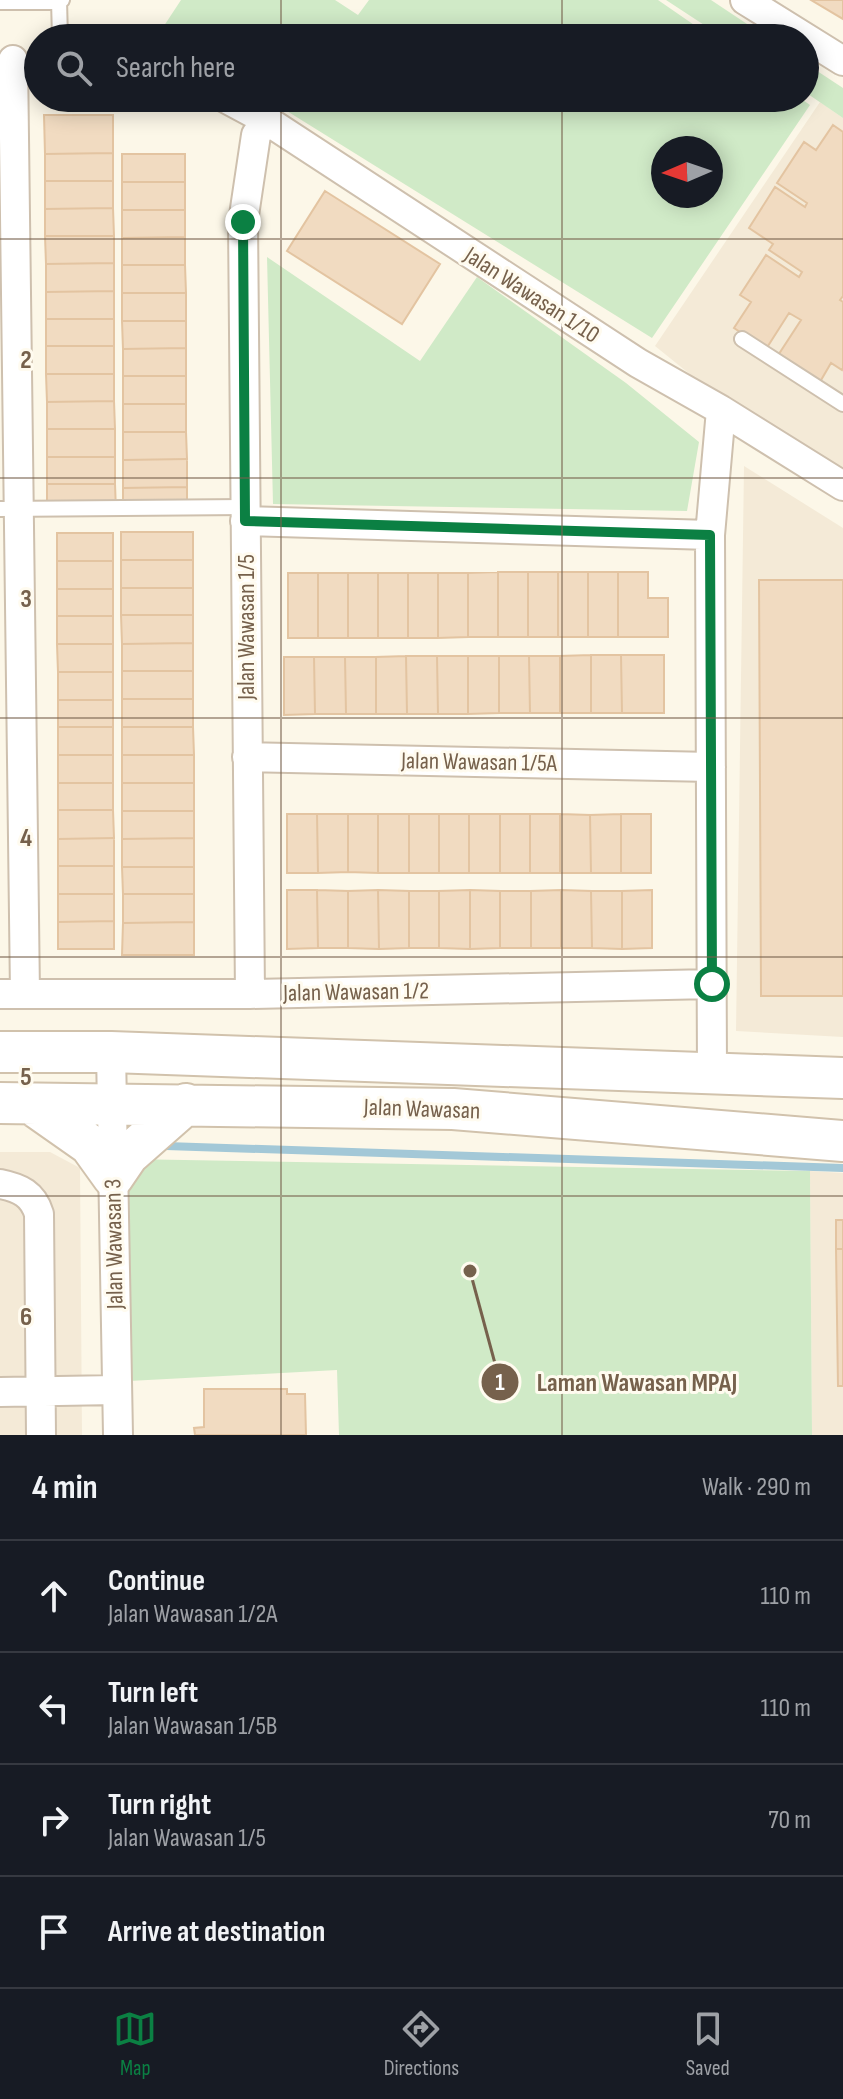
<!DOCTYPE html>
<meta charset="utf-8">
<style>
body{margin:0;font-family:"Sofia Sans Condensed",sans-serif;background:#242831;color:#f1f3f6}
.compass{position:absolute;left:651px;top:136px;width:72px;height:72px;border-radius:50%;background:#171b24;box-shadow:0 4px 20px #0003;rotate:268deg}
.stop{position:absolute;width:24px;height:24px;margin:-18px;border:6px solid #0b8043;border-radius:50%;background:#fff}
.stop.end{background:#0b8043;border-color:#fff;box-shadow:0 2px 8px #0008}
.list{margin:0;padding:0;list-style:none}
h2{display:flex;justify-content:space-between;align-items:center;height:104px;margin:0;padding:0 32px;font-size:34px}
h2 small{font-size:26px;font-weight:400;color:#9ea1a6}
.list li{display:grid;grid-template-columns:52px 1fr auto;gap:24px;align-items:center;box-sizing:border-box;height:112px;padding:0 32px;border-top:2px solid #363941}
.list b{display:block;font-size:30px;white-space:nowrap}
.list p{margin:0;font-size:26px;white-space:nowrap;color:#9ea1a6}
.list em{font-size:26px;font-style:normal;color:#9ea1a6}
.icon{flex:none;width:44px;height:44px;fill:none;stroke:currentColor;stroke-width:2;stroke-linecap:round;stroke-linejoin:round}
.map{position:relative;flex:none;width:843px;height:1435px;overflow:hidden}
.search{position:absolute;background:#171b24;box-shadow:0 4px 20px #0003;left:24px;right:24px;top:24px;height:88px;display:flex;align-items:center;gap:20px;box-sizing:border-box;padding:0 28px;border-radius:44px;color:#9ea1a6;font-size:30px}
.sheet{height:552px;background:#171b24}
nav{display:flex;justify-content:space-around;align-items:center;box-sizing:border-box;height:112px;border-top:2px solid #363941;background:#171b24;font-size:22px;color:#9ea1a6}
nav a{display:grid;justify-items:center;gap:4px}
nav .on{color:#0b8043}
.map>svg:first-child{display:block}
</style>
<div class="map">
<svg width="843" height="1435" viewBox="0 0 843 1435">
<rect width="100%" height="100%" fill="#fcf7e8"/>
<path fill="#f4ead7" d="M820 102 843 118V474L712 392 655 346Z
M744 466 843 528V1037L736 1031Z
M0 1152H50L80 1168 82 1435H0Z
M810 1171 843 1173V1435H812Z"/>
<path fill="#d0eac7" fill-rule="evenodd" d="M181 0H335L358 15 369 0H658L713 38H156Z
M666 0H711L768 38H724Z
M805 63 843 88V118L805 92Z
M266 98H800L810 105 652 338ZM663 148H711V196H663Z
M267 257 420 361 477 277 626 383 699 442 687 511 273 504Z
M127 1159 810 1171 812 1435H339L337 1370 129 1381Z"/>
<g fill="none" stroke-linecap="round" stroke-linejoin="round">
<path stroke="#a3c8d7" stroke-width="8" d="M166 1146 843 1168"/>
</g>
<path fill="#f1dbc1" stroke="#e3c4a1" stroke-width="2" d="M811 0H843V19Z
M44 115H113V153L45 154Z
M833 125 843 132V296L840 300 843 302V368L842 370 831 363 817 387 775 360 801 320 789 313 766 349 734 328 751 302 740 295 766 255 799 277 802 272 769 250 773 244 749 228 775 187 805 207 807 203 777 183 804 142 816 150Z
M113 153V181H45V154Z
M122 154H185V182H122Z
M45 181H113V208L45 209Z
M122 182H185V210H122Z
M325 191 440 264 402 324 287 251Z
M113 208 114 236H45V209Z
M122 210H185V237L122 238Z
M45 236H114V263L46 264Z
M185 237V265H122V238Z
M114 263V291L46 292V264Z
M122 265H185L186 293H122Z
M114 291V319H46V292Z
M122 293H186V321H122Z
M46 319H114V346H46Z
M122 321H186V348L123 349Z
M46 346H114V374H46Z
M186 348V376H123V349Z
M46 374H114V401L47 402Z
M123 376H186V404H123Z
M114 401 115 429H47V402Z
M123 404H186V432H123Z
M47 429H115V457H47Z
M123 432H186L187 459 123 460Z
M47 457H115V484H47Z
M187 459V487L123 488V460Z
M47 484H115L116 511 47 512Z
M187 487V515H123V488Z
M121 532H193V560H121Z
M57 533H113V561H57Z
M121 560H193V588H121Z
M57 561H113V589H57Z
M498 572H528V637H498Z
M498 572V637H468V573Z
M528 572H558V637H528Z
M558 572H588V637H558Z
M588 572H618V637H588Z
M618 572H648V598H668V637H618Z
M288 573H318V638H288Z
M318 573H348V638H318Z
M348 573H378V638H348Z
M378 573H408V638H378Z
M408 573H438V638H408Z
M438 573H468V637L438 638Z
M759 580H843V996H761Z
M121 588H193V615H121Z
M57 589H113V616H57Z
M121 615H193V643L122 644Z
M57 616H113V644H57Z
M193 643V671H122V644Z
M57 644H113V672H58Z
M591 655H621L622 713H591Z
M591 655V713H560V656Z
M621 655H664V713H622Z
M406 656H437L438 714H407Z
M406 656 407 714H376V657Z
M437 656H468V714H438Z
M468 656H499V713L468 714Z
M499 656H529L530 713H499Z
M529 656H560V713H530Z
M284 657H314L315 714 284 715Z
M314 657H345L346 714H315Z
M345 657H376V714H346Z
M122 671H193V699H122Z
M58 672H113V700H58Z
M122 699H193V727H122Z
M58 700H113V727H58Z
M58 727H113V755H58Z
M122 727H193L194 755H122Z
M58 755H113V783H58Z
M122 755H194V783H122Z
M58 783H113V810H58Z
M122 783H194V811H122Z
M58 810H113L114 838 58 839Z
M122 811H194V838L122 839Z
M287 814H317L318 873H287Z
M317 814H348V872L318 873Z
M348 814H378V873L348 872Z
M378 814H409V873H378Z
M409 814H439V873H409Z
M439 814H469V873H439Z
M469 814H500V873H469Z
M500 814H530V873H500Z
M530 814H560V873H530Z
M560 814 590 815 591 873H560Z
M621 814H651V873H621Z
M621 814V873H591L590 815Z
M114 838V866H58V839Z
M194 838V867H122V839Z
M58 866H114V894H58Z
M122 867H194V894H123Z
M287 890H317L318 948 287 949Z
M317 890 348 891V948H318Z
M378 890 379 949 348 948V891Z
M378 890 409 891V948L379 949Z
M470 890V949L439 948V891Z
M470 890 500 891V948L470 949Z
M561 890V948H531V891Z
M561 890 591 891 592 948H561Z
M652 890V948L622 949V891Z
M409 891H439V948H409Z
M500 891H531V948H500Z
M591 891H622V949L592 948Z
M58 894H114V921L58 922Z
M123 894H194V922L123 923Z
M114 921V949H58V922Z
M194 922V955H122L123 923Z
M836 1220H843V1249H836Z
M836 1249H843V1386H838Z
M204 1389H287V1394H305L306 1435H195L194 1428 204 1427Z"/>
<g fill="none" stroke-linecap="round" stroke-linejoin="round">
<defs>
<path id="lane" d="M59 0 60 38
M0 2H59L62 0
M742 339 843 404
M0 509 245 507"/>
<path id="street" d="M745 0 843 61
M13 60 25 994
M225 98 266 120 638 363 721 410 843 486
M245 521 710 535
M247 757 711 767
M0 994H250L712 984
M250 994 243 222 256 135 266 120
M111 1052 118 1435
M712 1073 710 535 721 410
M0 1184C20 1188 33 1194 39 1214L41 1435
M0 1392 116 1390"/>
<path id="secondary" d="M0 1052H111L843 1078
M0 1103 453 1109 843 1141
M33 1105 90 1145 113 1177 128 1155 186 1104"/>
</defs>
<use href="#lane" stroke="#cec0ae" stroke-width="18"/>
<use href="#street" stroke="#cec0ae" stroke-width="32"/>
<use href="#secondary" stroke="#d1c2ac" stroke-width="44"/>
<use href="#lane" stroke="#fff" stroke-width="14"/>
<use href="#street" stroke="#fff" stroke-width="28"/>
<use href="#secondary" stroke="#fff" stroke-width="40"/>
</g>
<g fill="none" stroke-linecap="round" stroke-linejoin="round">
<path stroke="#0b8043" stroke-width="10" d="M243 222 245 521 710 535 712 984"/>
</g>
<path fill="none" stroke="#76614c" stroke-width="2" stroke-opacity="0.55" d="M281 0V38M562 0V38M281 98V1435M562 98V1435M0 239H843M0 478H843M0 718H843M0 957H843M0 1196H843"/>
<g text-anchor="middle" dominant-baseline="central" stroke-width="6" stroke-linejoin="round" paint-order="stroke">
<g font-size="24" fill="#76614c" stroke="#fffbef">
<text transform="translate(532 295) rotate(33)">Jalan Wawasan 1/10</text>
<text transform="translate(246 627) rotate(-90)">Jalan Wawasan 1/5</text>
<text transform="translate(479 762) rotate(1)">Jalan Wawasan 1/5A</text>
<text transform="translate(356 992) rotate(-1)">Jalan Wawasan 1/2</text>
<text transform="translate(422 1109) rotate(2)">Jalan Wawasan</text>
<text transform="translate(114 1244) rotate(-91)">Jalan Wawasan 3</text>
</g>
</g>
<g font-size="26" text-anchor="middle" font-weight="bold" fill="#76614c" stroke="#fffbef" stroke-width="6" stroke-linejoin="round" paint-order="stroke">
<text x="26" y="368">2</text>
<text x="26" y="607">3</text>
<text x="26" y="846">4</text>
<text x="26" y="1085">5</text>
<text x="26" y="1325">6</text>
</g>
<path fill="none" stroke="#76614c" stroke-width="3" d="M470 1271L500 1382"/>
<g fill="#76614c" stroke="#fffbef" stroke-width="3">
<circle cx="470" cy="1271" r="8"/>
<circle cx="500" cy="1382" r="20"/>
</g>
<g font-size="24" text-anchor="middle" font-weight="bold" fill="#fff">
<text x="500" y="1390">1</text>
</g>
<g font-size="26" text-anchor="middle" font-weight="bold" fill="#76614c" stroke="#fffbef" stroke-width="6" stroke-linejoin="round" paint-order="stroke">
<text x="637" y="1391">Laman Wawasan MPAJ</text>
</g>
</svg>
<svg class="compass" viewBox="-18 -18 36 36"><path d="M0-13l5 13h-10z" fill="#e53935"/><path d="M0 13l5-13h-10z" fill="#9ea1a6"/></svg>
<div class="stop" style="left:712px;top:984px"></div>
<div class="stop end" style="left:243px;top:222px"></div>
<div class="search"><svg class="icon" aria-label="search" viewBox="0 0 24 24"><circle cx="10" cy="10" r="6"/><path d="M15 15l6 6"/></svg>Search here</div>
</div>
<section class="sheet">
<h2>4 min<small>Walk · 290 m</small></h2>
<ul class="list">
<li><svg class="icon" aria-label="ahead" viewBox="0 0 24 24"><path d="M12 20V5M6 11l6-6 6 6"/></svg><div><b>Continue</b><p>Jalan Wawasan 1/2A</p></div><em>110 m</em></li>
<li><svg class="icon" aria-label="left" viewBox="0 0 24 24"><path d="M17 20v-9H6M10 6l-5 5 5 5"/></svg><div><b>Turn left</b><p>Jalan Wawasan 1/5B</p></div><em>110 m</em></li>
<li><svg class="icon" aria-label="right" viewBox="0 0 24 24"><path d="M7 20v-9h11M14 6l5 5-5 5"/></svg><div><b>Turn right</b><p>Jalan Wawasan 1/5</p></div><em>70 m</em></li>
<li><svg class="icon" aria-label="arrive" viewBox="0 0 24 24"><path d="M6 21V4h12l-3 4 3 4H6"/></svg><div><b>Arrive at destination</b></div></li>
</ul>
</section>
<nav>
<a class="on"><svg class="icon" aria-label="map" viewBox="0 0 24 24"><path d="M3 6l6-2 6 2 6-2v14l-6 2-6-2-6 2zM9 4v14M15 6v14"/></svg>Map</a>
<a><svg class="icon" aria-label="directions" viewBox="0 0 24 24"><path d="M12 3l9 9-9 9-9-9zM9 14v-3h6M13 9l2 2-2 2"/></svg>Directions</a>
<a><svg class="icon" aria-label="saved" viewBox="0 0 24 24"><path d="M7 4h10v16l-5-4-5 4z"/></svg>Saved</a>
</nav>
